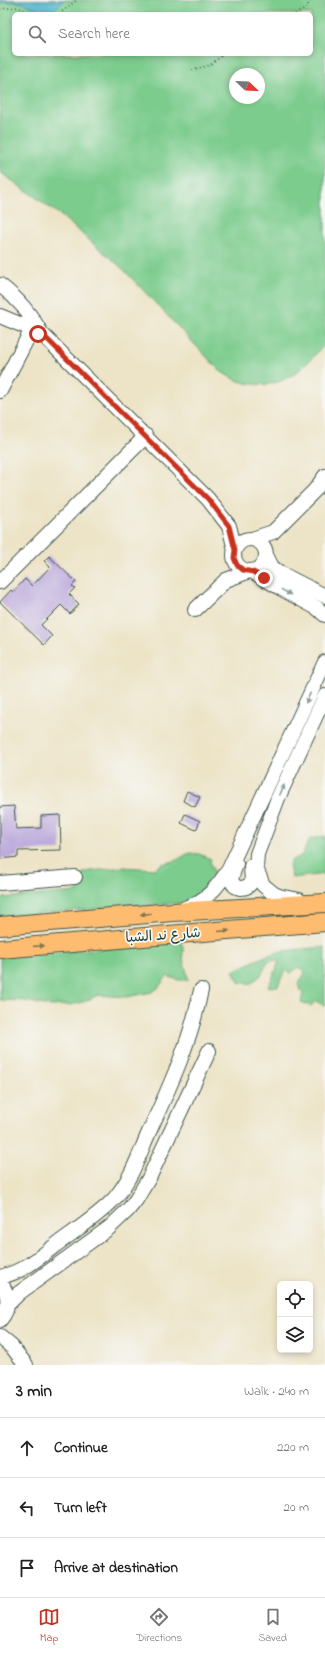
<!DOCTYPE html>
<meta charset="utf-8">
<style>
body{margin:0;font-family:"Indie Flower","Playpen Sans Arabic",sans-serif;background:#f6f6f6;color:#222}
.controls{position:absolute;right:12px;bottom:12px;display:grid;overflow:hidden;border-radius:6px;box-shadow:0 2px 6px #0003}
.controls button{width:36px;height:36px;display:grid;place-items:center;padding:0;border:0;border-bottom:1px solid #e0e0e0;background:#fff;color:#222;font:20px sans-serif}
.compass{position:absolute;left:229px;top:68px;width:36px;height:36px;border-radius:50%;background:#fff;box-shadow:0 2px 6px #0003;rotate:113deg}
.stop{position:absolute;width:12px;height:12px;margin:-9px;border:3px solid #c8321e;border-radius:50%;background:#fff}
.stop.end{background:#c8321e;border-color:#fff;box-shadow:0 1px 4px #0008}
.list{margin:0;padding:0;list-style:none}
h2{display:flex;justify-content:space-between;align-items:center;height:52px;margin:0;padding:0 16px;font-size:17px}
h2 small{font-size:13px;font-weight:400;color:#767676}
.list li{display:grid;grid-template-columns:26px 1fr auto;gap:12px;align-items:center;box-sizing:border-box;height:60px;padding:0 16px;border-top:1px solid #e0e0e0}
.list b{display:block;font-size:15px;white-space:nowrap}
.list em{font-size:13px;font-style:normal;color:#767676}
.icon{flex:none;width:22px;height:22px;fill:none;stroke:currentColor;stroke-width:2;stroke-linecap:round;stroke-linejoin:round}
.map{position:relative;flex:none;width:325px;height:1365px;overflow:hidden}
.search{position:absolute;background:#fff;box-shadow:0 2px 6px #0003;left:12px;right:12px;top:12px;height:44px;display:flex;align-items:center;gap:10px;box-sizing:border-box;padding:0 14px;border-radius:6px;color:#767676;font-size:15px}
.sheet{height:232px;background:#fff}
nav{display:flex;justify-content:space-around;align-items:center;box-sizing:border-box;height:56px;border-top:1px solid #e0e0e0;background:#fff;font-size:11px;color:#767676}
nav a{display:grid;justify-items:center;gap:2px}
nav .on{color:#c8321e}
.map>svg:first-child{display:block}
</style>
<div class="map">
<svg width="325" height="1365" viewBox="0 0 325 1365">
<rect width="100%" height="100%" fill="#f6f6f2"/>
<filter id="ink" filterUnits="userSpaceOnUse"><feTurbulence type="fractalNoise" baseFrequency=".025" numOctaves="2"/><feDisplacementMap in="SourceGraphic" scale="8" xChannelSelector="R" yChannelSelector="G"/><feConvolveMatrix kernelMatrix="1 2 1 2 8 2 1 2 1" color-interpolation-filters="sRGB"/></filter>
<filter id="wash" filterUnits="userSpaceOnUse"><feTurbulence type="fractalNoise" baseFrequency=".012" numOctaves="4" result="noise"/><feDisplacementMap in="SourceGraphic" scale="16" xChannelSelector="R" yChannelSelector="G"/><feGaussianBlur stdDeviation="0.9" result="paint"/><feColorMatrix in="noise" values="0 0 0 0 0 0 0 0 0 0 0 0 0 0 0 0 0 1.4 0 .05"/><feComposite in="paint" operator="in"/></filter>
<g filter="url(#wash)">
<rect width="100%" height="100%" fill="#ede4c7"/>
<path fill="#7ccc8d" stroke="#4e8460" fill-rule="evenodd" d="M0 0H325V344C301 371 282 392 242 382 234 380 227 375 220 371L123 269 59 214 0 172ZM14 14H311V54H14ZM235 74H259V98H235Z
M325 836V874L292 878 289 866 292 860 301 856 310 839Z
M189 853 199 854 211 859 210 863 215 873 206 882 204 894 181 903 0 916V898L78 892V883L84 872 123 867 155 869 162 864 175 861Z
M181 942C185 950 182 951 183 958 184 966 188 972 188 980H178L167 976 158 988 152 992 126 997 98 995 83 1002 70 1005 49 1006 26 1001 0 1000V957Z
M325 947V1006L316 1001 311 1006 301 1002 303 994 298 985 305 973 298 967 291 973 285 970 278 986 268 987 276 970 279 960 268 961 261 975 252 983H240L233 971 265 956 282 951Z"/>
<path fill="#4db3cc" stroke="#367880" d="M0 0H65C60 4 56 9 50 11 40 14 31 5 22 3 15 1 7 2 0 3Z"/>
<g id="blocks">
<path fill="#bdabdd" d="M49 556 76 582 72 586 75 588 69 594 79 604 70 614 61 605 41 625 52 636 44 645 0 602 11 590 13 592 25 579 32 586 50 567 44 561Z
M187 791 200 797 195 807 183 801Z
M14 806 16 829 41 828V816L60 815 61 850 18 851V857L0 859V807Z
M185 814 200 821 196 830 181 823Z"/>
</g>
</g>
<g filter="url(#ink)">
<use href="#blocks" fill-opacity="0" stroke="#3e564a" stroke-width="1"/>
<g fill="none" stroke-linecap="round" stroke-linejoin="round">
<defs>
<path id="minor" d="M0 285C17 298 31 314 41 333L208 499 229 526 235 550
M0 316 41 333
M0 391 28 337 31 335 41 333
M234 555a16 16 0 1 1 32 0a16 16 0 1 1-32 0Z
M252 539 273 532 315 490 325 476
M267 557 272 567 280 573 325 596
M253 572 282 589 317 608 325 615
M0 582 146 436
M195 610 226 580 247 572
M236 864 231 879C234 890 245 891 252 882L251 866
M0 883 75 877
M299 900 282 897 274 894 263 885 256 868 257 854 278 798 325 696
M185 908C206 901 217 888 229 869L325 662
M0 1277C23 1272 39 1258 57 1244 76 1230 98 1216 114 1199 131 1180 139 1155 149 1132 170 1086 191 1041 201 990
M0 1283C10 1294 10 1309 0 1320
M8 1304 19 1293 109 1228 128 1210 136 1200 149 1178 209 1051
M0 1337 12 1347 26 1365"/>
<path id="major" d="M0 926 173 912 325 903
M0 949 325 922"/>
</defs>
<use href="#minor" stroke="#3e564a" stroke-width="16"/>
<use href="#major" stroke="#3e564a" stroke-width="20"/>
<path stroke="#3e564a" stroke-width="1.5" stroke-dasharray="1 3" stroke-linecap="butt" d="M0 9 17 7 34 14
M59 14 77 0
M295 14 305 9 311 0
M192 70 210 65 224 54"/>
<use href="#minor" stroke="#fff" stroke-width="14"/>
<use href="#major" stroke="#fdbc70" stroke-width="18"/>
</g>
<defs><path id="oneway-solid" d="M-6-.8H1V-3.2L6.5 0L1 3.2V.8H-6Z"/></defs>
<g fill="#8f9e9a">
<use href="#oneway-solid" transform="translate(286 592) rotate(29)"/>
<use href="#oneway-solid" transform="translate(308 698) rotate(115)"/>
<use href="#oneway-solid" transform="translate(282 790) rotate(-66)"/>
</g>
<g fill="#83764f">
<use href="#oneway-solid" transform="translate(146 914) rotate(175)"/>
<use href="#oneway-solid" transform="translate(224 931) rotate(-5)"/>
<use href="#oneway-solid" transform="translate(39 946) rotate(-4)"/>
</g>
</g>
<g fill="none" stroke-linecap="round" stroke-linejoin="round" filter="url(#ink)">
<path stroke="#c8321e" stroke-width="5" d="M38 334 41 333 208 499 229 526 235 550 234 558 237 565 243 570 253 572 264 578"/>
</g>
<g text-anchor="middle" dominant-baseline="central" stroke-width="3.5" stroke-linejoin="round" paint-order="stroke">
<g font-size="14" fill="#1f3d34" stroke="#f6f6f2">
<text transform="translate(163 936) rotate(-4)">شارع ند الشبا</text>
</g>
</g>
</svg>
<div class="controls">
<button><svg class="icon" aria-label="locate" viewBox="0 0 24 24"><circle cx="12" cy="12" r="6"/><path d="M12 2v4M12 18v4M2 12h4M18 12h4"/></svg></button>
<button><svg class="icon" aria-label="layers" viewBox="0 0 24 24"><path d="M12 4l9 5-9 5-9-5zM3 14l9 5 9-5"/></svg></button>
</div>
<svg class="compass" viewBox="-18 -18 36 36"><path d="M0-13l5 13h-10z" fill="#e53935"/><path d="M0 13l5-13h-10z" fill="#767676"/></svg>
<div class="stop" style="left:38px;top:334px"></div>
<div class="stop end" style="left:264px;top:578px"></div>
<div class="search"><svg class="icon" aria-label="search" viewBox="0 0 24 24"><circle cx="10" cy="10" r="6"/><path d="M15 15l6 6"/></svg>Search here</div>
</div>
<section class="sheet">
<h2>3 min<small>Walk · 240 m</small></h2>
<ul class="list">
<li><svg class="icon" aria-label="ahead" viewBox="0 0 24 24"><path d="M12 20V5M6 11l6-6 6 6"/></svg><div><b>Continue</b></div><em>220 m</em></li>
<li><svg class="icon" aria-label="left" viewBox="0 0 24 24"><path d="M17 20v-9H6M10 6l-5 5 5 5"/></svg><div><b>Turn left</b></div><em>20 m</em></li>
<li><svg class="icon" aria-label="arrive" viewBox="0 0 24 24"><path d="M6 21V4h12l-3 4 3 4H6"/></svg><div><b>Arrive at destination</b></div></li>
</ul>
</section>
<nav>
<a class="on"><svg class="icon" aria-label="map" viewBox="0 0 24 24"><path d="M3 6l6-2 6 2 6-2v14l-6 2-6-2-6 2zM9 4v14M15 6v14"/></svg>Map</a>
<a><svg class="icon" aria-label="directions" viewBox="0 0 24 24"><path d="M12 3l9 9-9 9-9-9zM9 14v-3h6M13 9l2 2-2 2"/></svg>Directions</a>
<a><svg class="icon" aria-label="saved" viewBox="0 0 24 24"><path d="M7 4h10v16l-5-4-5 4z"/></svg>Saved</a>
</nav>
